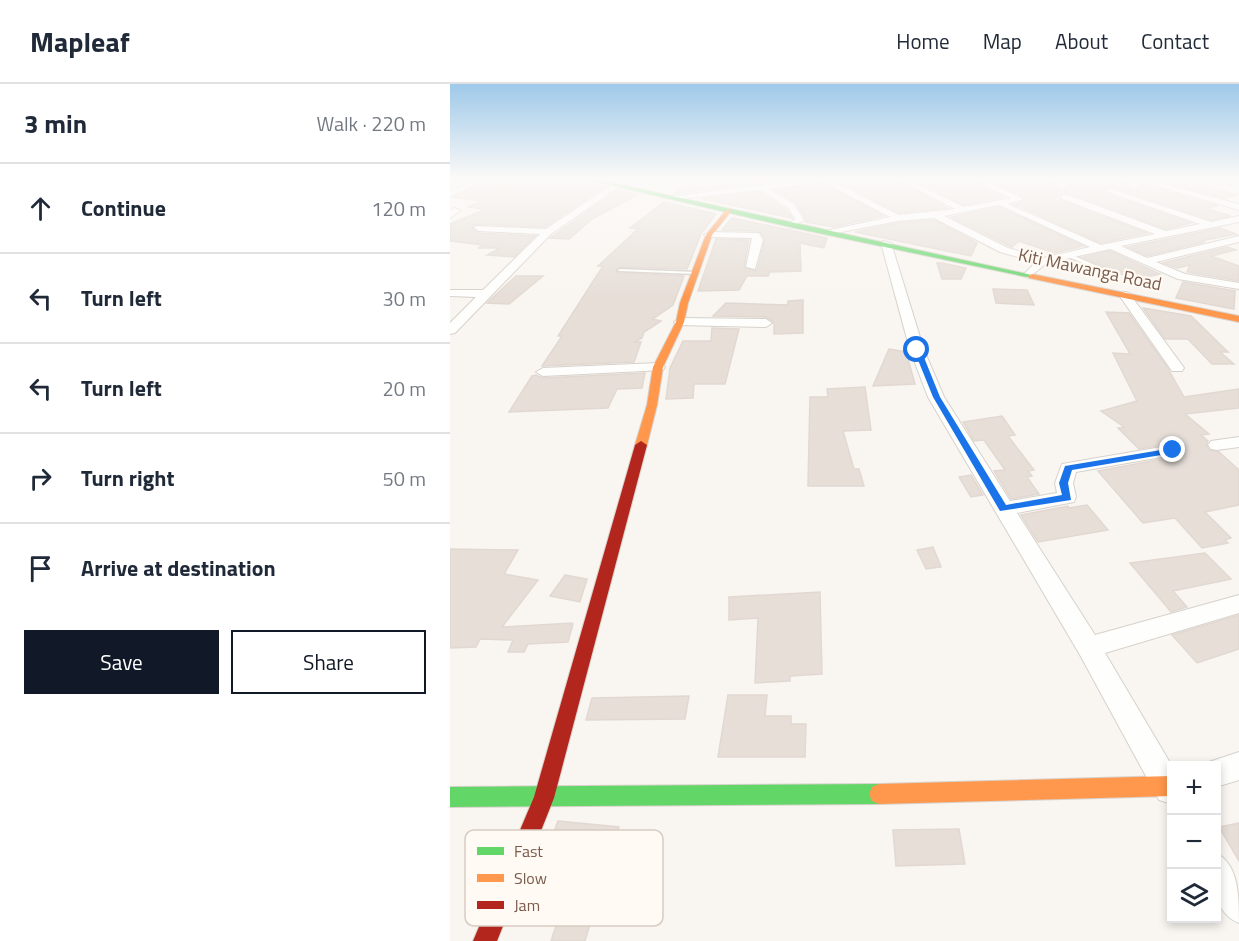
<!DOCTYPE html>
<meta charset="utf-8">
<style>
body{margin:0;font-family:"Titillium Web",sans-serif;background:#f2f2f3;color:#1f2937}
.controls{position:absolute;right:18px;bottom:18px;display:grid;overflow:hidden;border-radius:0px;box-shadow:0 3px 9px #0003}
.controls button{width:54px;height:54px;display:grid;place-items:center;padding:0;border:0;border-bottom:2px solid #e0e1e3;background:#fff;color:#1f2937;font:30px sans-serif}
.stop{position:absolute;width:18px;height:18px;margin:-14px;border:4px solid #1a73e8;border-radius:50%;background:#fff}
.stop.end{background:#1a73e8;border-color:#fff;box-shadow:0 2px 6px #0008}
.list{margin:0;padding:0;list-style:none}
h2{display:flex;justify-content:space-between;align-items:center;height:78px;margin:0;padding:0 24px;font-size:26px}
h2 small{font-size:20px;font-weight:400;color:#747a83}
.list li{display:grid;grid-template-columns:39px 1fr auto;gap:18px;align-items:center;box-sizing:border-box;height:90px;padding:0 24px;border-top:2px solid #e0e1e3}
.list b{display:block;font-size:22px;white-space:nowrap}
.list em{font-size:20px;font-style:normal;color:#747a83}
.actions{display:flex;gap:12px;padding:18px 24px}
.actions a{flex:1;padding:14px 0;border:2px solid #111827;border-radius:0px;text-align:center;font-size:21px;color:#111827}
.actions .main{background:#111827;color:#fff}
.icon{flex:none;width:33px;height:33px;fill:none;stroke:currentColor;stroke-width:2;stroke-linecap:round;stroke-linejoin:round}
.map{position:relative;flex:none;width:789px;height:857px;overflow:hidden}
header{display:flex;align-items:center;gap:36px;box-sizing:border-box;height:84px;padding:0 30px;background:#fff;border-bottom:2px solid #e0e1e3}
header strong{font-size:28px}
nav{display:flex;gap:33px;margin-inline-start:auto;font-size:21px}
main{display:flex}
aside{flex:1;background:#fff}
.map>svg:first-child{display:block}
</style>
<header>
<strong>Mapleaf</strong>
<nav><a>Home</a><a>Map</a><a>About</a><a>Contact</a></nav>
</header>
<main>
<aside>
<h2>3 min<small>Walk · 220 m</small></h2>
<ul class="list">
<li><svg class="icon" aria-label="ahead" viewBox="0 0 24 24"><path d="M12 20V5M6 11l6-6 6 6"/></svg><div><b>Continue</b></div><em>120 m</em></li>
<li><svg class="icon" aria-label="left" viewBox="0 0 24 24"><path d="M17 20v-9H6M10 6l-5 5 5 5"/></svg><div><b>Turn left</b></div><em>30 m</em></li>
<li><svg class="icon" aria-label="left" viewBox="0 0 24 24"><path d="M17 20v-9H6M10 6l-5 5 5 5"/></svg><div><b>Turn left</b></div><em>20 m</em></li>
<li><svg class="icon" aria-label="right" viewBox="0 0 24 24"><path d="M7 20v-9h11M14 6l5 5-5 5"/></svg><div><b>Turn right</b></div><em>50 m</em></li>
<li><svg class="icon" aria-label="arrive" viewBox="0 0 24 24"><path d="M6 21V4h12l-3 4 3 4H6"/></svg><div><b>Arrive at destination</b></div></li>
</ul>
<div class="actions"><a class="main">Save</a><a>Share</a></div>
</aside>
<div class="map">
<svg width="789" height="857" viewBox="0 0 789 857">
<rect width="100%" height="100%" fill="#f9f5f0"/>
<path fill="#e6ded7" stroke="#e2d8d2" stroke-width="1.5" d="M40 94 133 98 154 103 95 143 24 140 22 144 29 149 85 152 64 173 37 171 50 164H28L34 161 0 157V140L36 125 18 123 33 117 4 113Z
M306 94H348L225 109 232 103 247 101 254 105Z
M393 94H443L497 124 449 129 388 97Z
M460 94H517L554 113 514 121Z
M535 94H589L614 106 622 101 608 94H660L686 106 694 101 679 94H730L787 111 774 114 702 95V103L768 122 755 124 781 132 761 136 662 103 652 106 653 109 741 139 716 145 619 109H610L611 117 697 149 651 159 564 120 575 117 576 114Z
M373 100 433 132 384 143 355 138 356 135 346 119 326 106Z
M168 106 187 111 142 135 119 155 100 154Z
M309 108 336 126 342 134 252 115Z
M214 118 266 130 251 150 237 185 170 183 166 186 168 189 234 192 223 221 203 235 211 237 194 248 192 254 185 258H191L184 278 92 282 112 252H108L153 182H148L188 145 180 144Z
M549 123 633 162 604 169 569 157 562 163 501 133Z
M282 134 377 154 374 164 350 159 351 187 320 188 318 192H297L289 206 248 207 266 155 299 156 294 184 305 187 307 186 315 155 309 147 272 146Z
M484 136 527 159 521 172 405 148 448 139Z
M770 144 786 150 751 157 755 158 697 172 678 163Z
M777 163 786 166 761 172 789 182V197L737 188 740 181 727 184 713 179Z
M660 167 710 190 684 196 633 173Z
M487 179H492L516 184 511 195H492Z
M66 192H93L59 220 37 219Z
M733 198 785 207 784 225 726 214Z
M543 205 577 206 584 221 546 219Z
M353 216V249L324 250V238L316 233 263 232 276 219 338 221V217Z
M693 224 741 232 778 268H770L784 280H762L738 255H715Z
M656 228 679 229 717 283 734 313 789 305V324L735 330 759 350 751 351 758 357 756 361 759 366 769 368 789 386V421L755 428 781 454 775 456 778 459 752 464 725 434 693 439 648 387 729 372 734 366 731 361 723 359 689 365 668 344 674 343 651 327 687 317 663 269 680 270Z
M262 244 289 245 275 300H244L243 314 216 315 220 284 233 257H261Z
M439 265 456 268 465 300 423 302Z
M195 289 192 304 167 305 158 324 59 328 82 292 86 291 93 294Z
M415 303 421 346 393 347 404 385H409L414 402H358L360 313H378L377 305Z
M552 332 565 351 558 352 584 386 578 387 582 392 577 393 589 410 561 415 544 387 555 386 534 356 524 357 513 338Z
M521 391 533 411 521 413 509 393Z
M637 421 658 446 588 458 571 431 618 422 619 424Z
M483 463 491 483 476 485 467 466Z
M0 465 68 466 54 490 88 496 52 543 121 539 120 540H123L118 558 78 560 74 568H58L63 556 30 555 26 563 0 564Z
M755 469 781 495 723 507 737 523 721 528 680 479Z
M115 491 137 495 130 518 100 512Z
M370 508 372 590 340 592V597L305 599 308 534 279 536V513Z
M789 531V565L747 579 722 551Z
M278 611H317L315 632H341V640H356L355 673H268Z
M239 612 235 635 136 636 142 614Z
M108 737 169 743 135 857H101L126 782 92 779Z
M789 739V777L769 743Z
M509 745 515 780 446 782 443 746Z"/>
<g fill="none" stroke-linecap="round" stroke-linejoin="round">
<defs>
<path id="lane" d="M616 170H620L661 188 657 189 616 172Z
M170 185 246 188 248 189 246 190 168 187V186Z"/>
<path id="street" d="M29 94H38L0 113V108Z
M368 94H391L382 97 449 131 505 125 445 94H454L514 123 561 114 519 94H529L574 115 558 120 651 161 705 150 612 115V111H618L716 147 750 140 654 107 661 105 761 138 789 132V138L671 162 697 174 789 152V158L706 178 735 190 789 199V205L728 195 660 165 597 179 578 194 573 191 586 178 550 168 484 134 448 137 376 151V147L440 133 373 98 319 105 344 120 354 136 340 144 336 141 345 135 338 124 310 106 224 116 220 114 224 112ZM549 121 640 163 593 174 558 164 494 132Z
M591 94H602L620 102 613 104Z
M662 94H673L692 102 685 104Z
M765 94 789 98V102L765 96Z
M703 97 789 120V126L703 101Z
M163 100 170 102 101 150 5 249 0 250V239L26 213 0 212V206H33L90 150 29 147 24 144 26 142 96 145Z
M4 124 11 126 0 134V127Z
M259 148 309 149 313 156 305 185 296 183 302 154 256 153 254 151Z
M433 157 441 159 474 266 494 313 560 417 607 409 605 399 612 380 723 361 729 362 732 366 729 370 723 371 626 388 623 399 626 413 624 418 567 429 645 551 789 511V529L655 569 722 682V720L709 716 630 571 478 313 460 266 431 159Z
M675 208 679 209 732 281 734 284 732 287H722L669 211Z
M230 234 316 235 322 239 316 243 226 241 224 238Z
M208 279 215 283 213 286 93 292 86 288 93 284Z
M789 353V363L767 366 761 365 758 361 761 357Z
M789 668V696L766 703V682H755L756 679Z
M766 769C789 781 789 812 789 839 760 827 766 796 766 769Z"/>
<path id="fast" d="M130 94H140L586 192 582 194 340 143Z
M429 700 436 703 439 710 436 717 429 720 0 723V703Z"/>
<path id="slow" d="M277 125 282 126 262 151 238 219 234 238 213 283 207 321 197 361 195 364H187L185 361 197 321 203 283 226 238 230 219 256 151Z
M582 190 789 232V238L579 194 578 192Z
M722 692V712L429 720 422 717 419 710 422 703 429 700Z"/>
<path id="jam" d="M191 357 197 361 104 714 47 857H23L84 713 185 361Z"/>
</defs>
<use href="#lane" stroke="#d7d1cb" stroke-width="3"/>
<use href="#street" stroke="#d7d1cb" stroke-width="2"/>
<use href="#fast" stroke="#d9d2cb" stroke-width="2"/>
<use href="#slow" stroke="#d9d2cb" stroke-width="2"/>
<use href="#jam" stroke="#d9d2cb" stroke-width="2"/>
<use href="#lane" fill="#fefefd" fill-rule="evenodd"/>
<use href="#street" fill="#fefefd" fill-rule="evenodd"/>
<use href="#fast" fill="#63d668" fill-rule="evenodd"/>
<use href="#slow" fill="#ff974d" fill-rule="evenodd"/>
<use href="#jam" fill="#b3261e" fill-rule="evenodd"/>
</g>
<linearGradient id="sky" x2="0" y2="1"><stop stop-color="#9ec9e9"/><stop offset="0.44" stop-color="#fcfaf8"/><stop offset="1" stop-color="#fcfaf8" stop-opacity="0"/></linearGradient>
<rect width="789" height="214" fill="url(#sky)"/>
<path fill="#1a73e8" d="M467 264 471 266 490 313 556 421 612 411 609 399 615 382 723 364 727 366 723 369 622 386 618 399 621 416 550 427 483 313 464 266Z"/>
<g text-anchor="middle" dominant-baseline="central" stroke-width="4.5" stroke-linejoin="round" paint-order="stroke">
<g font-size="18" fill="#7a5c4d" stroke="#fffaf3">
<text transform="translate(640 185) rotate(12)">Kiti Mawanga Road</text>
</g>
</g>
<rect x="15" y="746" width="198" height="96" rx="9" fill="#fffaf3" stroke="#d7cbc1" stroke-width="1.5"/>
<rect x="27" y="763" width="27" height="8" fill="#63d668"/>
<rect x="27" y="790" width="27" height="8" fill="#ff974d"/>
<rect x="27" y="817" width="27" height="8" fill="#b3261e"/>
<g font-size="16" fill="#7a5c4d">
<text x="64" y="773">Fast</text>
<text x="64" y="800">Slow</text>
<text x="64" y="827">Jam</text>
</g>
</svg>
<div class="controls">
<button>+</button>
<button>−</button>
<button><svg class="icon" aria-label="layers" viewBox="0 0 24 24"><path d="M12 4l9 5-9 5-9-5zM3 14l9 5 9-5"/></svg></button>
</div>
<div class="stop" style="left:467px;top:266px"></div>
<div class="stop end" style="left:723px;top:366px"></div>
</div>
</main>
